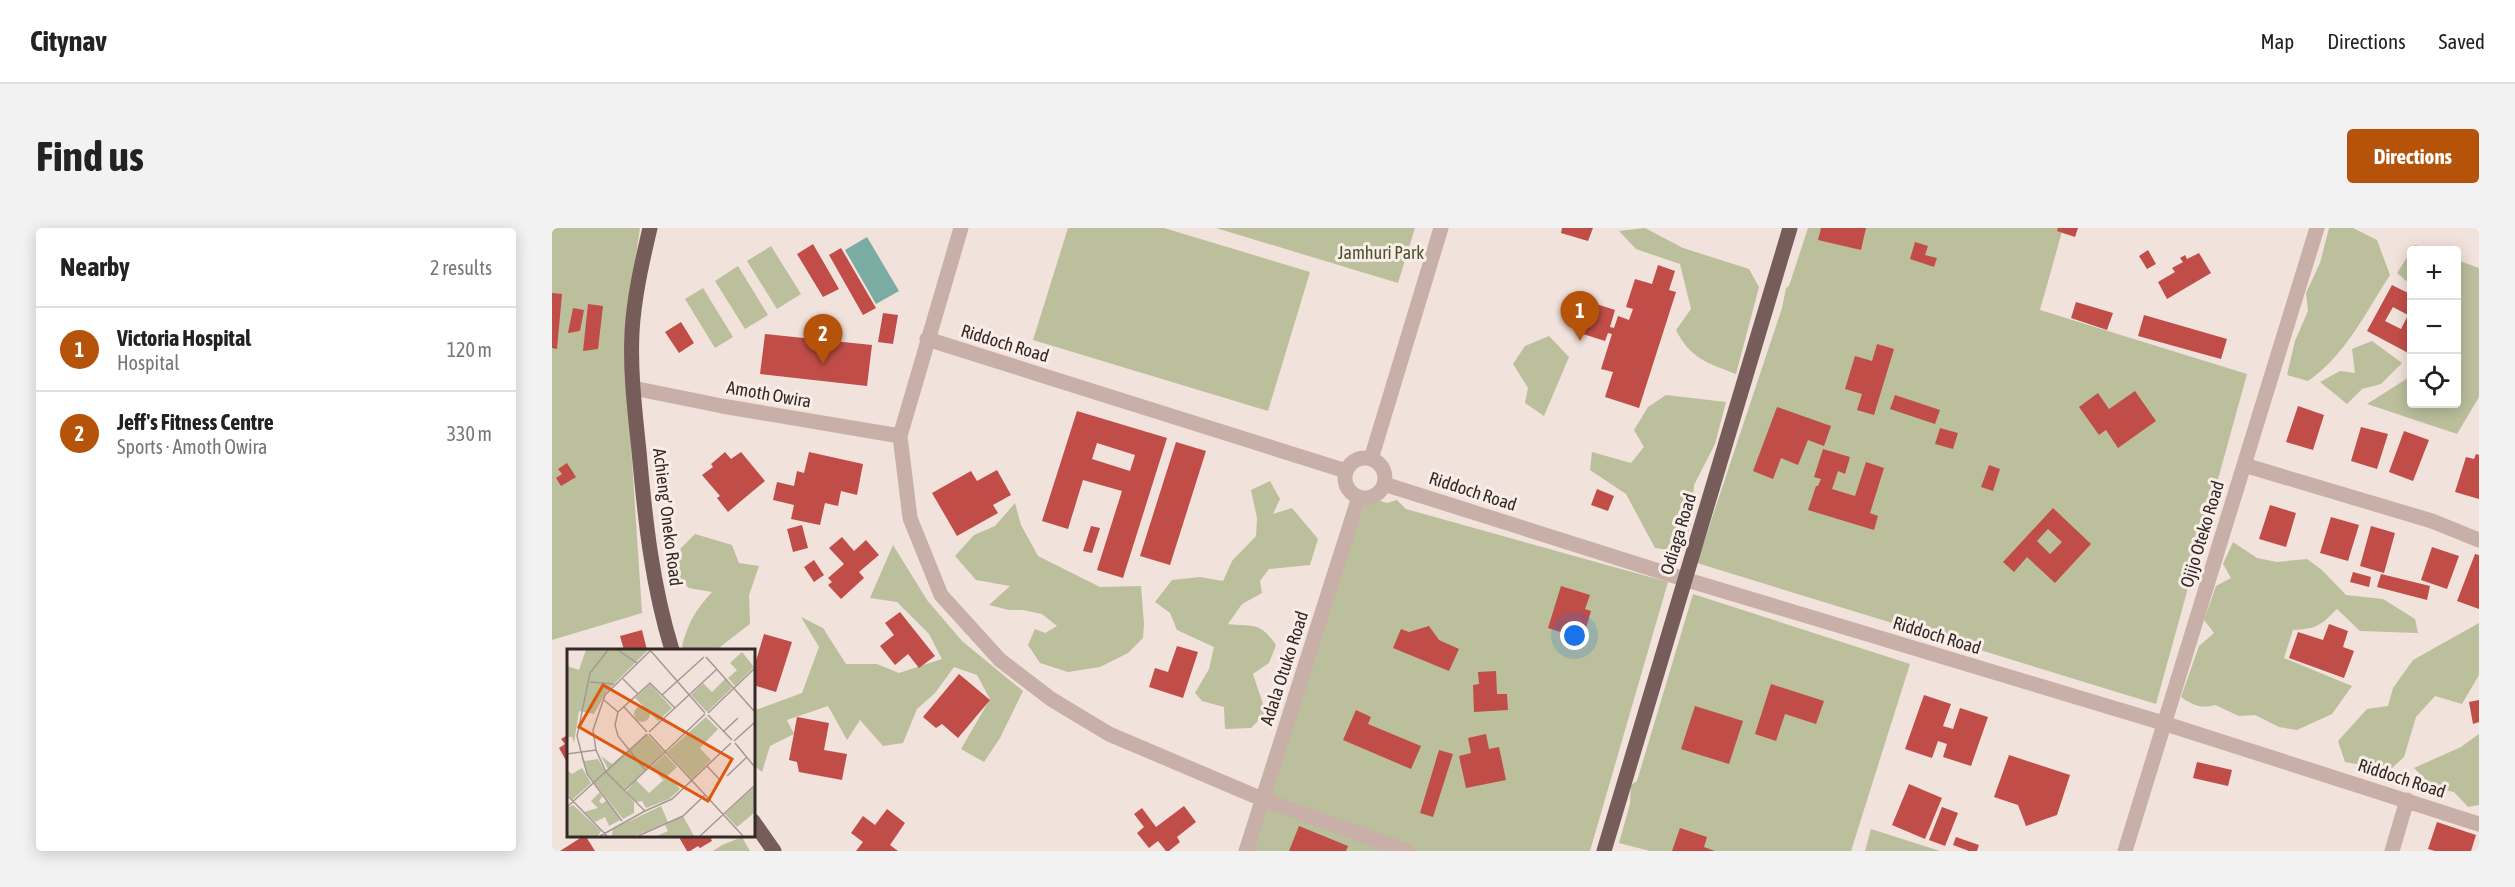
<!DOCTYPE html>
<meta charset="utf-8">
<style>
body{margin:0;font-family:"Asap Condensed",sans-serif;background:#f2f2f2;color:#222}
.controls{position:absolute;right:18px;top:18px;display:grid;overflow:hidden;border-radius:6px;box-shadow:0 3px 15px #0003}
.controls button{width:54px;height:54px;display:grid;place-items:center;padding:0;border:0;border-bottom:2px solid #e0e0e0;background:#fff;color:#222;font:30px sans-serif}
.you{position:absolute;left:1023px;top:408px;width:21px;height:21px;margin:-15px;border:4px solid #fff;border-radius:50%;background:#1a73e8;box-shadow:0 0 0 9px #1a73e833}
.badge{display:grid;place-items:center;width:39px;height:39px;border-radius:50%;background:#b45309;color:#fff;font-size:20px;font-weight:700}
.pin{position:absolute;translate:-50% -50px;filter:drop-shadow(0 2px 3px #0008)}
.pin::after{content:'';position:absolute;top:32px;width:21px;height:18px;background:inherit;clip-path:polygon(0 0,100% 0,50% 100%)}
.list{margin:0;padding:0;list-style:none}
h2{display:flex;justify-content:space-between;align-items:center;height:78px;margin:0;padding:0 24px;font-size:26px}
h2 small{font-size:20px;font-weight:400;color:#767676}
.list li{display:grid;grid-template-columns:39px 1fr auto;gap:18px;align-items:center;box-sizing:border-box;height:84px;padding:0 24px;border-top:2px solid #e0e0e0}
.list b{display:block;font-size:22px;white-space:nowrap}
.list p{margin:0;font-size:20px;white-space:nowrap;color:#767676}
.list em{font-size:20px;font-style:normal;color:#767676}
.icon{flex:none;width:33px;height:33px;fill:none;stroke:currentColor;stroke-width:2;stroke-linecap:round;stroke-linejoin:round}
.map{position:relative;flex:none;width:1927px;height:623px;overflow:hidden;border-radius:6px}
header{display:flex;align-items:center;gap:36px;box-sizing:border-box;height:84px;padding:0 30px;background:#fff;border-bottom:2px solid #e0e0e0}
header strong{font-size:28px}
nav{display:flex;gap:33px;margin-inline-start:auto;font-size:21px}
.intro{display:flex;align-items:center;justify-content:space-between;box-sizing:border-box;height:144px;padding:0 36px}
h1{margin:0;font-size:42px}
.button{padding:15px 27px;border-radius:6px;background:#b45309;color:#fff;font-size:21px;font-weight:700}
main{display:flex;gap:36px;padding:0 36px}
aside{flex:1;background:#fff;border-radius:6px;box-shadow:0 3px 15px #0003}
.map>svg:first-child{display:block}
</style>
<header>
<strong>Citynav</strong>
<nav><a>Map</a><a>Directions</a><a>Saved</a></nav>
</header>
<div class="intro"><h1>Find us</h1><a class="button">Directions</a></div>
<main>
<aside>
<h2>Nearby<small>2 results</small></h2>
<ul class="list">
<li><span class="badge">1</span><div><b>Victoria Hospital</b><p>Hospital</p></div><em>120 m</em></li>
<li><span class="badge">2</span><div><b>Jeff's Fitness Centre</b><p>Sports · Amoth Owira</p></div><em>330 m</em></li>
</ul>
</aside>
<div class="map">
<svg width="1927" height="623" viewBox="0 0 1927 623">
<rect width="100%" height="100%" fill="#f1e2db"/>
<path fill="#bbbf9c" d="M0 0H88L72 111 90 385 0 412Z
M516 0H612L758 44 716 183 481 112Z
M664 0H863L846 55Z
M1093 0 1131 20 1197 41 1207 59 1184 146C1155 135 1138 130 1124 102L1139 81 1128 36 1084 21 1067 3Z
M1256 0H1511L1488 82 1695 146 1604 476 1145 335 1230 80 1234 60 1237 58Z
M1777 0H1801L1825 12 1838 47C1813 85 1794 127 1756 153L1735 147 1743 113 1756 83 1754 65 1768 35Z
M1863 17 1880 22H1860L1859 57 1845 45Z
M219 18 249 66 225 81 195 33Z
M1905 32 1927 40V169L1905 206 1815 176 1859 148 1860 176H1904Z
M186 38 216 87 193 101 163 53Z
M151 60 181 109 163 120 133 71Z
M997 108 1017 129 992 188 973 175 976 160 961 136 973 118Z
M1820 113 1850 135 1829 156 1810 161 1795 176 1768 154 1788 143 1803 145 1800 121Z
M1114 167 1174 174 1163 216 1142 257 1139 295 1130 324 1103 320 1074 266 1038 242 1040 224 1079 235 1092 219 1082 202 1096 179Z
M718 253 728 271 721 286 740 280 766 311 758 337 717 341 708 353 710 365 690 376 676 396C700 399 708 393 724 417L717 435 701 446 714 485 699 500 673 501 672 479 650 473 643 465 657 441 662 419 625 402 618 385 603 374 620 352 648 349 671 353 680 333 704 308 705 290 699 262Z
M815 269 835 275 845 272 854 281 1116 354 1038 623H696Z
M463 275 469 297 486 328 548 359 589 358 592 396 591 410 576 425 548 439 516 444 488 435 476 417 483 401 493 405 505 398 490 386 471 382H457L437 377 458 358 424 352 403 328 422 307 443 298Z
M143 306 180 317 187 335 207 338 197 367 198 396 164 422H132L130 418C137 393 143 383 160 364L137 360 120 345 129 320Z
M1681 314 1705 330 1725 334 1755 331 1770 342 1794 367 1831 371 1863 391 1866 405 1808 403 1785 381C1769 397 1765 401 1741 402L1732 430 1800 458 1780 486 1745 502 1727 499 1703 487 1687 488 1663 477C1649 481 1640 477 1629 469L1647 418 1662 405 1652 392 1664 358 1679 350 1671 336Z
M341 317 375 372 410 413 471 463 448 510 432 534 409 521 438 471 425 447 402 439 383 465 365 481 351 515 331 518 308 492 295 512 276 478 235 492 242 506 218 518 210 544 201 537V483L250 465 267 419 249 389 271 400 294 436H325L347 445 390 431 377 406 345 374 318 370Z
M1141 366 1358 436 1299 623H1098L1067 615 1078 576 1079 557 1085 553Z
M1927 395V447L1910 476 1883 468 1864 489 1852 529 1838 542 1793 534 1786 513 1815 481 1836 478 1841 460 1861 432Z
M1927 506V577L1916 579 1902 564 1882 560 1862 540 1909 519Z
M1319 601 1388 623H1313Z
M190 609 198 623H161L170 617Z"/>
<path fill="#7baca4" d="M315 9 347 63 324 76 293 22Z"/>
<path fill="#c14d49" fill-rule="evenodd" d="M1010 0H1041L1036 13 1009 5Z
M1269 0H1314L1309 22 1266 12Z
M1506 0H1526L1523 9 1505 3Z
M1363 14 1376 18 1373 27 1385 30 1382 39 1358 31Z
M261 16 287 61 271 69 245 26Z
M289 20 324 80 311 87 277 27Z
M1596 22 1604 36 1595 41 1587 28Z
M1647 25 1659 45 1615 71 1606 54 1623 44 1620 40 1631 34 1628 30 1633 27 1635 31Z
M1106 37 1123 43 1117 62 1124 64 1087 180 1053 169 1061 144 1049 141 1060 106 1056 105 1053 113 1028 105 1038 74 1063 82 1058 99 1062 100 1066 88 1077 92 1081 81 1074 79 1083 51 1100 56Z
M1840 57 1860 67V127L1815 103ZM1841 79 1856 87 1849 101 1833 93Z
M0 65 10 66 5 121 0 120Z
M1524 74 1561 85 1555 102 1519 90Z
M36 76 51 78 46 121 31 123Z
M21 80 32 82 28 103 16 105Z
M331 85 346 87 341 116 326 114Z
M1592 87 1675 111 1669 131 1586 108Z
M129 94 142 115 127 125 113 104Z
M213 106 320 117 315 158 208 146Z
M1325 116 1342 121 1322 187 1305 182 1310 166 1293 161 1303 128 1320 133Z
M1583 163 1604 193 1566 220 1554 202 1547 207 1527 179 1546 165 1557 181Z
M1343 167 1388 182 1383 196 1338 181Z
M1746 178 1772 187 1761 222 1734 214Z
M1225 179 1279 198 1272 218 1256 212 1246 237 1229 230 1221 251 1201 243Z
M525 183 615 210 571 350 545 342 570 263 531 252 516 301 490 293ZM545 215 583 227 578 243 540 231Z
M1809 199 1836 206 1825 241 1799 233Z
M1388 200 1406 205 1401 221 1383 216Z
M1852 203 1877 212 1861 253 1837 244Z
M624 214 654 223 618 337 588 328Z
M1271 221 1298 229 1293 246 1286 243 1280 261 1303 268 1314 234 1332 240 1318 285 1326 288 1322 302 1256 282 1264 258H1266L1269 251 1262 249Z
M173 224 179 231 189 224 213 253 176 284 165 270 168 268 150 247 161 239 159 236Z
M257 224 311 236 305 267 289 263 286 278 273 275 268 297 239 291 242 277 221 272 225 254 242 258 245 243 252 245Z
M1924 226 1927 227V271L1903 264 1914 229 1922 231Z
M15 235 24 249 9 258 4 250 10 246 6 241Z
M1437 237 1448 241 1441 263 1429 259Z
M445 242 459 267 441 277 446 285 405 308 380 265 419 243 425 253Z
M1045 261 1062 268 1056 283 1039 277Z
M1718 277 1744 285 1734 319 1707 311Z
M1501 280 1539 316 1503 355 1475 329 1462 344 1451 334ZM1496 301 1510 314 1498 326 1485 313Z
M1779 289 1807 297 1796 333 1768 325Z
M250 297 256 320 241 324 235 301Z
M539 298 548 300 540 325 531 323Z
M1819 298 1843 305 1832 345 1808 338Z
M290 309 302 323 314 312 327 327 307 344 312 350 289 371 276 357 280 354 276 350 292 336 277 320Z
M1880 319 1907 328 1895 361 1869 352Z
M1923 326 1927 327V381L1905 373Z
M262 332 272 347 262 354 252 339Z
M1801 344 1819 349 1817 359 1798 354Z
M1829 346 1878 358 1875 372 1825 359Z
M1009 358 1038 367 1033 381 1039 383 1034 400 1028 399 1024 409 996 400Z
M348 384 383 428 367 440 356 426 343 437 328 418 342 407 333 395Z
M1777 396 1796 403 1791 419 1802 423 1792 450 1737 430 1746 404 1771 412Z
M877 398 887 412 907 421 897 443 841 420 849 401 857 404Z
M90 402 95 422H72L68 408Z
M212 406 240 414 224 464 201 457V443Z
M625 418 646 424 631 470 597 459 603 440 616 444Z
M944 443 945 466H955L956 482 922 484 921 457 927 456 926 444Z
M407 446 438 472 406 510 390 496 384 500 371 489Z
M1219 456 1272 473 1264 496 1233 486 1224 513 1203 506Z
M1372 467 1399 476 1391 498 1401 501 1408 480 1436 489 1419 538 1391 529 1395 516 1386 513 1380 530 1353 521Z
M1927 472V494L1921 496 1917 474Z
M1143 478 1191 493 1177 536 1129 521Z
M804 482 819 489 816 496 869 518 859 541 791 512Z
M245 489 277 495 272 522 295 526 290 552 247 544 245 534 237 532Z
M934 506 937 521 947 519 954 552 914 560 907 528 919 525 916 510Z
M14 508 16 513V536L7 520 13 516 9 511Z
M887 522 901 526 881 589 868 585Z
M1457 527 1518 547 1505 587 1474 598 1466 577 1442 569Z
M1645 534 1680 542 1676 558 1641 550Z
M1357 556 1390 570 1373 611 1340 597Z
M632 578 644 594 625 609 628 614 617 623H614L606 613 597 620 585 605 592 599 582 586 590 580 604 599Z
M1390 579 1406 585 1393 618 1377 612Z
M335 581 353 595 338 617 346 623H304L311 614 299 605 311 588 323 597Z
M1885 594 1924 607 1919 623H1883L1876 621Z
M747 598 796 618 794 623H737Z
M1128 600 1155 609 1152 619 1163 623H1120Z
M125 606H166L159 611 160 613 148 620 146 618 138 623H135Z
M33 607 43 623H8Z
M1404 609 1427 617 1425 623H1417L1401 617Z"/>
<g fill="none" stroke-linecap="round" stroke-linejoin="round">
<path stroke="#c8b0a8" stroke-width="15" d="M409 0 348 208 358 290 389 367 448 432 499 471 557 506 710 571 855 623
M375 111 794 243
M81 160 170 178 348 208
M793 250a20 20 0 1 1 40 0a20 20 0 1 1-40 0Z
M819 231 889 0
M1692 237 1880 293 1927 312
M832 256 1132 351 1611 495 1927 596
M694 623 807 269
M1573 623 1765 0
M1840 623 1855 572"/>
<path stroke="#765d59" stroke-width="15" d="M98 0C90 34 82 69 80 104 78 144 83 184 87 223 93 291 100 357 120 422
M201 593 222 623
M1052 623 1238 0"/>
</g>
<g text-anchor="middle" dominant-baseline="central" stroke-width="6" stroke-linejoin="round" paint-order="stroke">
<g font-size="18" fill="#4c522c" stroke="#f9ede7">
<text x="829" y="24">Jamhuri Park</text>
</g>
<g font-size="18" fill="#352928" stroke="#f9ede7">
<text transform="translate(453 115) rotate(17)">Riddoch Road</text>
<text transform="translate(217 166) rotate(10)">Amoth Owira</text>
<text transform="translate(921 263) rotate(18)">Riddoch Road</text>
<text transform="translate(116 289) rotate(83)">Achieng' Oneko Road</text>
<text transform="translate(1126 306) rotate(-73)">Odiaga Road</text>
<text transform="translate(1650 306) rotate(-73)">Ojijo Oteko Road</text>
<text transform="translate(1385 407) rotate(17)">Riddoch Road</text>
<text transform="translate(732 440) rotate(-72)">Adala Otuko Road</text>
<text transform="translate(1850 550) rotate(18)">Riddoch Road</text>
</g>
</g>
<g transform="translate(15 421)">
<rect width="188" height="188" fill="#f1e2db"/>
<path d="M19 1H81L40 42 27 65 12 62 7 94 5 88H0V17L12 21ZM175 3 187 18 168 37 161 29 170 21 163 14ZM158 30 165 39 140 63 124 46 136 34 145 43ZM83 35 105 59 91 72 68 49ZM67 65a8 8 0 1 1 16 0a8 8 0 1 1-16 0ZM139 68 151 80 133 99 144 111 125 130 100 103ZM80 85 97 103 57 142 67 153V164L56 170 21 126 14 108 18 112 31 110 38 122 41 120 34 107 45 115ZM98 105 110 118 96 131 84 118ZM15 119 24 134 5 151 0 143V121L5 125ZM101 127 113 140 102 150 79 159 75 152 70 153 59 143 69 131 82 144ZM187 138V164L170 178 158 165ZM33 143 35 148 32 152 35 155 40 151 53 171 42 177 38 168 28 173 17 163 31 159 24 152ZM6 156 34 182 31 187H0V159ZM94 157 101 173 68 187H45L46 180ZM116 167 127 187H90L101 182 98 176Z" fill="#bbbf9c"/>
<path fill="none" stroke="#a69893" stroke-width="1.5" d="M41 1 23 24 10 87 20 125 55 172M51 1 70 14M83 1 138 64M139 8 187 62M56 30 71 45M23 33 47 35M95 46 137 8M37 51 51 63M57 58 80 83M141 64 187 20M141 66 165 91M82 83 150 20M156 83 171 69M82 85 176 187M167 92 187 74M168 94 187 117M0 105 29 101M140 117 153 131M79 122 51 87 48 76 51 63 83 34 108 59M160 127 180 108M57 142 138 65M0 146 40 187M0 158 80 85M78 162 105 150 164 94M33 187 78 162 39 123 29 101 26 81 38 46 84 1M71 187 116 167 138 146M133 187 187 137"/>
<path fill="#df570d" fill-opacity="0.15" stroke="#df570d" stroke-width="3" d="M36 36 165 110 141 152 12 78Z"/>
<rect width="188" height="188" fill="none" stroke="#352928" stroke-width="3"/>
</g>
</svg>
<div class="controls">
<button>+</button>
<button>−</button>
<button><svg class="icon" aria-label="locate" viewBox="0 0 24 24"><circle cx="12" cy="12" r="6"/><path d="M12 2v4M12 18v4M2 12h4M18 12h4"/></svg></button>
</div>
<div class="you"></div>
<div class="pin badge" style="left:1028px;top:113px">1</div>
<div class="pin badge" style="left:271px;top:136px">2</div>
</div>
</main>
